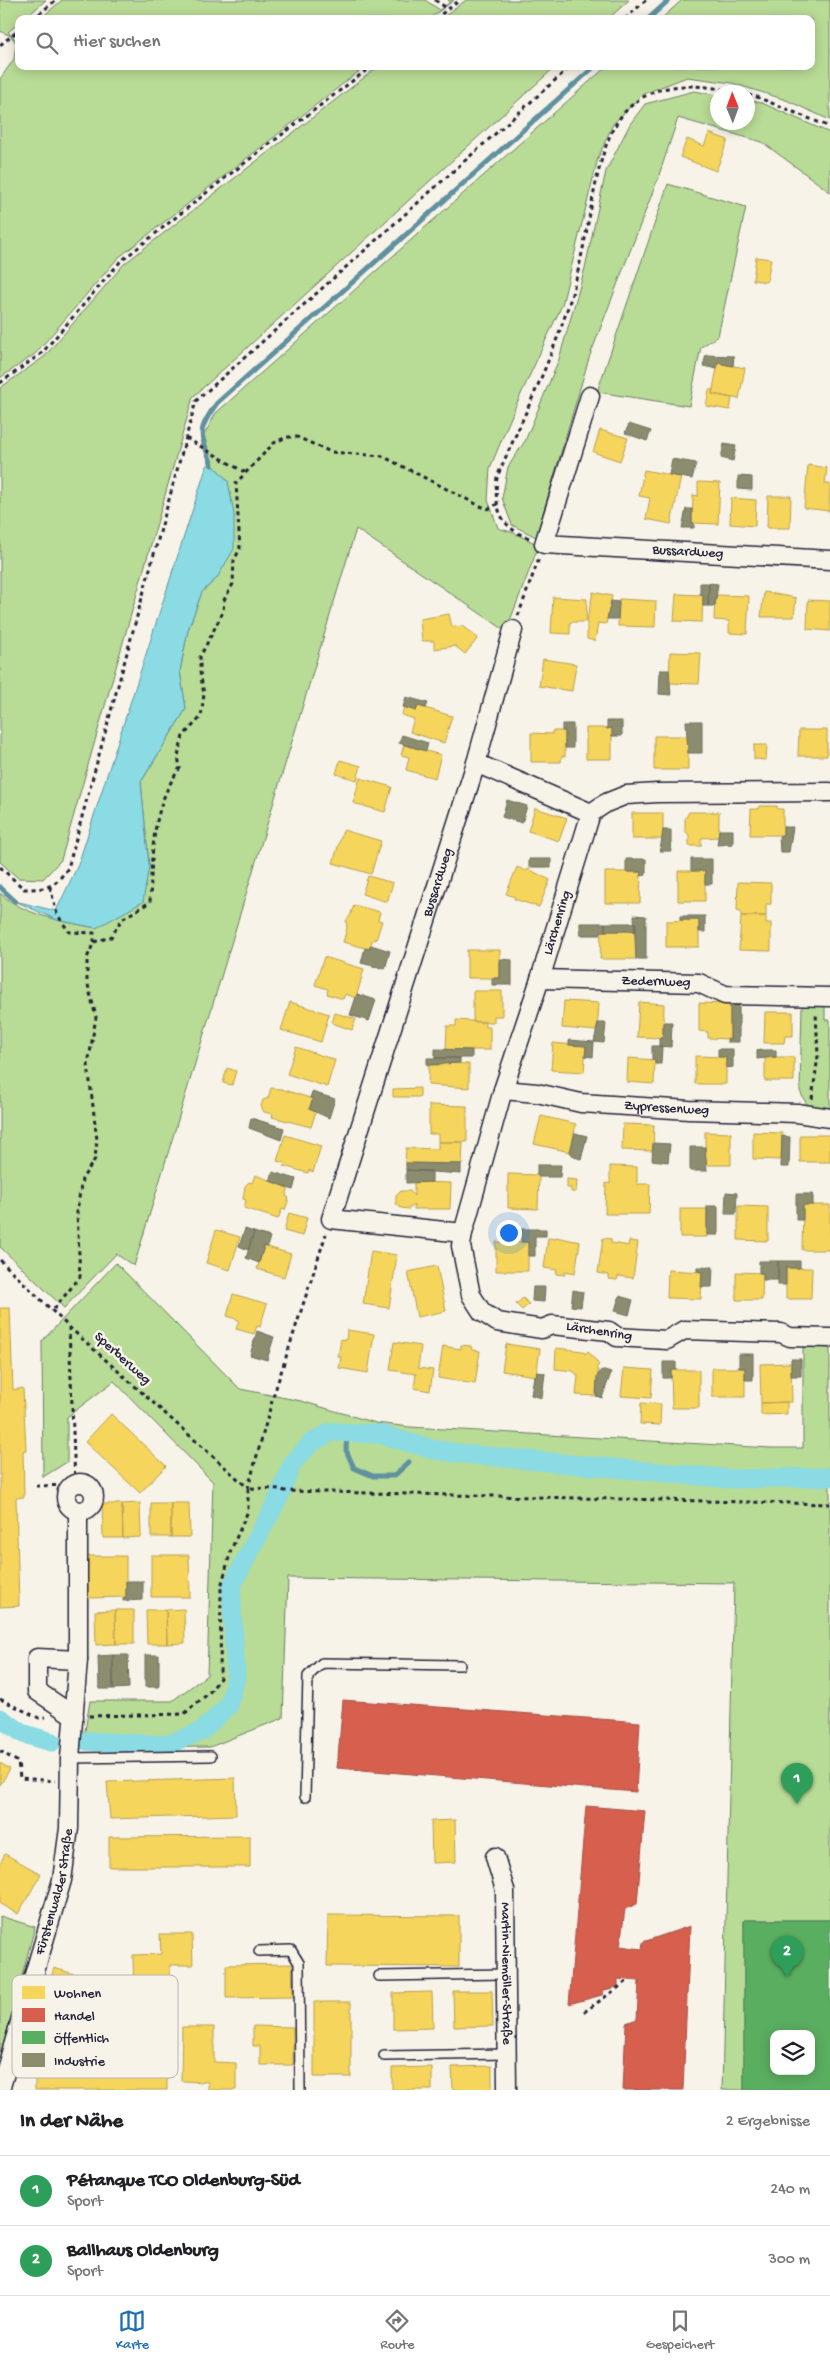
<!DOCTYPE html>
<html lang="de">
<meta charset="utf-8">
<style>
body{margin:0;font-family:"Gochi Hand",sans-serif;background:#f6f6f6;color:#202124}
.controls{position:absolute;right:15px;bottom:15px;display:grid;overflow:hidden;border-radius:10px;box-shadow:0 2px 12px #0003}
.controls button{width:45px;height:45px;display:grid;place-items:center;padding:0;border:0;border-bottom:1px solid #e0e0e0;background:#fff;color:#202124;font:25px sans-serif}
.compass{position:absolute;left:710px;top:85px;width:45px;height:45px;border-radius:50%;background:#fff;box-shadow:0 2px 12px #0003;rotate:359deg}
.you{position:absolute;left:508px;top:1232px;width:18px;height:18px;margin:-12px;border:4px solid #fff;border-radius:50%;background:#1a73e8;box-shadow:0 0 0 8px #1a73e833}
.badge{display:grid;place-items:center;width:32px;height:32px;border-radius:50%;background:#1f6fb2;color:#fff;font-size:16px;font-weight:700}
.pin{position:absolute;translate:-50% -41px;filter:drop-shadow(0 1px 2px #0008)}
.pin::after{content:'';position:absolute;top:26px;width:18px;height:15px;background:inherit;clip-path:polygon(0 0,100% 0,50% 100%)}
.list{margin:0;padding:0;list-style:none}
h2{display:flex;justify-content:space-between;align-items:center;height:65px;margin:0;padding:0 20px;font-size:21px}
h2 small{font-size:16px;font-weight:400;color:#757577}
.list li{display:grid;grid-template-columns:32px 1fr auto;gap:15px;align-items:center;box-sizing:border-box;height:70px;padding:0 20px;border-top:1px solid #e0e0e0}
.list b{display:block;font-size:19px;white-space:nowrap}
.list p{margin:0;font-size:16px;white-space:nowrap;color:#757577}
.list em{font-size:16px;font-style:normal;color:#757577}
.icon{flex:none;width:28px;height:28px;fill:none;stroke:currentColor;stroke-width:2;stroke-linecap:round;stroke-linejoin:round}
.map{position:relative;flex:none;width:830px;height:2090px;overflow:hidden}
.search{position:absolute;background:#fff;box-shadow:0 2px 12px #0003;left:15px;right:15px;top:15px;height:55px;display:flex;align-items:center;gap:12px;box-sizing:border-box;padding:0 18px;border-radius:10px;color:#757577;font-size:19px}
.sheet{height:205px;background:#fff}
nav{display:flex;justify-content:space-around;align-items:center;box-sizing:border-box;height:70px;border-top:1px solid #e0e0e0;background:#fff;font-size:14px;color:#757577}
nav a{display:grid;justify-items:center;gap:2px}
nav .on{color:#1f6fb2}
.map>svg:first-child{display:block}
</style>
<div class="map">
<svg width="830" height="2090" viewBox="0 0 830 2090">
<rect width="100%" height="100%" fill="#f7f3e8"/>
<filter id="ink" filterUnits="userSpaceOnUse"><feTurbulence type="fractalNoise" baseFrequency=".02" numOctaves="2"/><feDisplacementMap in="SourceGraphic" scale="10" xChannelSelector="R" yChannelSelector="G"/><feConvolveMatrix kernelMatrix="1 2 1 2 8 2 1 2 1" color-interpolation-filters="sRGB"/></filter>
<g filter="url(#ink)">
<path fill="#b8db95" stroke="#6d7e68" d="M0 0H46L24 19H19V23L8 32 15 39 19 36V66H366L118 258 35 354 0 378V79L14 59 16 43 11 36 0 31Z
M62 0H425L440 10 450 2 448 0H454L429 19H40Z
M466 0H629L608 19H441Z
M682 0H830V120L786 100 732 83 687 77 643 94 613 124 598 158 562 305 516 405 490 468 488 500 498 528 514 533 539 545 506 631 356 529 134 1266 116 1254 64 1308 0 1247V893C25 916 63 921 96 928L149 866 141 782 186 709 180 671 188 630 202 592 217 578 228 481 213 465 204 435 216 413 607 66H811V19H661Z
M379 66H556L193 397 61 860 43 879 18 878 0 862V388L44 357 124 264Z
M694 91 717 95 718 122H748V100L762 103 830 133V192L762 142 678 118 657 181 589 358 536 537 512 525 502 498 508 467 525 441 559 359 585 268 606 171 630 124 645 104Z
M668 184 746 207 718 336 701 347 689 406 597 392Z
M802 1005H825V1020H830V1110C810 1110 808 1109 800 1091Z
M116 1263 240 1389 301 1401 376 1423 410 1427 771 1448H803V1338H830V1920H744V2090H722L734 1583 288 1578 283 1718 210 1747 82 1748 90 1701H172L207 1675 213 1482 114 1381 67 1417V1462L43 1477 42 1341Z
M0 1916 35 1927 0 2057Z"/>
<path fill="#8adbe3" stroke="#6091a0" d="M207 465H213L228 481 234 514V549L217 578 202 592 188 630 180 671 186 709 141 782 149 866 143 902 96 928 57 920 15 901 56 911 78 865Z"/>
<path fill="#f6d55c" stroke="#b69f52" d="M709 133 728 140 716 171 680 157 687 139 704 146Z
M756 257 771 259 767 282 753 280Z
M718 363 745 368 739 399 712 394Z
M709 390H713L712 394 732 398 730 410 706 406Z
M600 430 628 438 620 461 593 452Z
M808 465 827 468 825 484H830L829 511 804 508Z
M644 470 681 477 671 524 646 519 650 498 639 496Z
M698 482 720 483 718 524 692 523 693 495 698 496Z
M768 496H791L790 528H767Z
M731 498 756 500 755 526 730 524Z
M593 592 612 596 606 624 598 623 595 641 587 639V621Z
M764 592 796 598 794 617H761Z
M676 594 703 595 702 622 674 621Z
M715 595 749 596 747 634 729 633V621L714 620Z
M553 597 587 599 586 622H570V634L551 633Z
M619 599 656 601 655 627 618 626Z
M808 600 830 601V631L807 629Z
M449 614 452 627 462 626 478 638 465 654 455 646 434 649V641H422L420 619Z
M670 652 701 653 699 684 669 683Z
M543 659 576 664 572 691 539 686Z
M418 706 452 716 444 743 410 732 414 719 402 715 404 707 416 711Z
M586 728H612V759H586Z
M799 730H827V756H798Z
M552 731H565V757L562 756 561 762H531V733L552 734Z
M654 736H688V770H654Z
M404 745 441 755 435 778 406 770 409 757 401 755Z
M754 745H767L766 760 754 759Z
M340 760 361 766 357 780 336 774Z
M360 778 392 787 385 812 353 803Z
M759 806H777V809H783V835H750L751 809H759Z
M535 808 567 818 559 841 528 831Z
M689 812H719V837L701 838V846H689V835L685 831V819Z
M632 813H663V839H632Z
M343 830 381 841 371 874 333 863Z
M517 867 526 871 528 869 550 880 539 907 514 899 515 897 506 894Z
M678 871H705V901H678Z
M605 872H641L640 903H605Z
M368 876 393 883 387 902 362 894Z
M738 882 771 883V904H766V916H741V911L737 910Z
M354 905 380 912 378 920 382 921 376 940 373 939 369 949 343 942 347 928 346 921 350 916Z
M741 916H766V923H771V951L739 950Z
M699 920V947H666V921Z
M601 931H636V959H600Z
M467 950H500V978H467Z
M324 957 364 969 356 998 345 994 343 999 327 994 328 989 315 985Z
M473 991H502V1016H494V1022H473Z
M564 1001 599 1003 597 1031 562 1028Z
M290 1002 329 1014 321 1042 281 1030Z
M639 1002 664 1004 663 1038 637 1037Z
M699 1003 730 1004V1039L708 1038V1032L699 1031Z
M765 1012H793V1036H785L784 1043H764Z
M335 1013 356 1019 352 1030 332 1023Z
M456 1020 485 1022V1027H490V1050H446L447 1026H456Z
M553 1043 586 1046 584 1072 551 1070Z
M296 1047 335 1060 327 1087 287 1074Z
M695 1056 726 1057V1084H695Z
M765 1057H794V1081H765Z
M628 1058 655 1060 654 1084 627 1082Z
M442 1063 469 1064V1088L428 1085 429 1065H442Z
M227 1068 236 1071 232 1085 223 1083Z
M271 1088 281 1089 313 1099 309 1109 316 1111 311 1127 272 1117 273 1114 264 1112 261 1106 263 1100 268 1098Z
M420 1088V1097H393V1089Z
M429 1105 467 1106V1142H438V1134H429Z
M541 1116 576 1124 570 1152 534 1144Z
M623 1124 654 1125 653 1151 622 1150Z
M705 1132 731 1133V1165H705Z
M753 1132 782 1133 781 1160 753 1159Z
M285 1135 321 1146 313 1172 309 1170 308 1173 284 1166 285 1163 277 1161Z
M800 1135H830V1162H800Z
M438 1142H463L462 1164 405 1163 406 1148 438 1149Z
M610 1166 637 1167V1184H650L649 1214H605L606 1183 610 1184Z
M508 1174 539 1175 538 1209 508 1208Z
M255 1175 289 1187 286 1196 289 1198 285 1210 282 1209 278 1219 244 1208 246 1200 243 1199 245 1186 249 1182 252 1183Z
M567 1179 577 1180 576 1192H571V1188H567Z
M414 1182 451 1183 450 1209H414V1205L409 1209 401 1208 396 1204V1196L401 1191H410L414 1196Z
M803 1205H830V1250H802Z
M738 1206 768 1207V1241L738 1240Z
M680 1209H707V1237H680Z
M289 1213 307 1218 302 1236 284 1231Z
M216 1230 240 1237 230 1270 206 1263Z
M556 1237 580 1242 575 1273 565 1271V1275L556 1274 557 1270 544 1268 548 1238 556 1239Z
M603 1238 611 1239V1243L624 1245 628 1246 629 1241 638 1242 633 1278 618 1276 617 1280 609 1279V1275L598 1273Z
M496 1242H528V1271H496Z
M264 1246 291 1254 284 1277 257 1269Z
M371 1251 397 1255 389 1308 363 1304Z
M437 1266 446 1311 417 1317 408 1272Z
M786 1268H812L811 1299H786Z
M668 1270 702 1272 701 1299 667 1298Z
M736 1272 763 1273 762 1300H736Z
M233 1294 267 1304 260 1327 257 1326 254 1334 236 1329 239 1320 227 1316Z
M523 1298 529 1304 522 1310 516 1304Z
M0 1308H10L13 1390 23 1388 26 1450 23 1451 24 1497 16 1498 19 1606 0 1607Z
M347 1330 374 1334 368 1373 339 1368 341 1357H338L341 1339 346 1340Z
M394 1342 421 1346 418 1368 433 1370 430 1391 414 1388 416 1374 390 1370Z
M506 1344 540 1349 536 1376 502 1371Z
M461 1345 471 1346 472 1350 480 1351 475 1384 438 1378 443 1346 461 1349Z
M556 1348 583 1351 585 1354 588 1351 599 1365 596 1368 598 1370 596 1396 576 1395 578 1376 573 1371 555 1369Z
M791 1363 792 1402 761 1403 760 1364Z
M624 1368 653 1370 651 1398 621 1396Z
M712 1368H745V1397H712Z
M671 1370H699V1408H672Z
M787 1402V1414L761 1415V1403Z
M641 1403 661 1404 660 1425 640 1424Z
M111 1414 166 1466 140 1493 85 1442Z
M140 1503 141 1537 123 1538 122 1504Z
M151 1503H171V1537H151Z
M171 1503H189L190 1537H171Z
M102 1504H122L123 1538H103Z
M151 1555H189L190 1597H151Z
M87 1556H126V1597L88 1598Z
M184 1609 185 1643 167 1644 166 1610Z
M115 1610H134V1644H116Z
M115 1610 116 1644 96 1645 95 1611Z
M146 1610H166L167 1644H147Z
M0 1763 10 1769 0 1785Z
M235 1778 236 1815 110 1819 107 1782Z
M455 1820 456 1862 432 1863 431 1821Z
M250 1836V1867H109V1837Z
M5 1854 41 1874 18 1914 0 1904V1863Z
M328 1915 459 1916V1967L327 1966Z
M160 1934H192L193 1965H170L171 1999 134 2000 133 1955 161 1954Z
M292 1964 293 1997 226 1998V1965Z
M54 1968 96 1981 83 2024 41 2011Z
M453 1991H492L493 2026 454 2027Z
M432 1992 433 2028 393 2029V1993Z
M314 2002H351V2077H314Z
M253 2026 293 2027V2065H260V2046H253Z
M182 2027H214V2062L236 2063V2090H208V2082L181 2081Z
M492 2066V2090H453L452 2067Z
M432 2067V2090H392V2068Z
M167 2073V2090H35V2076Z"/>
<path fill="#d6604d" stroke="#a04d48" d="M343 1700 640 1722 636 1792 337 1768Z
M586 1806 645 1811 637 1904 625 1909 620 1946 642 1949 643 1942 690 1926 683 2090H623L626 2023 637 2019 639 1981 618 1979V1987L604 1990 602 1995 569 2004Z"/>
<path fill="#5aae61" stroke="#498456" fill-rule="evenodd" d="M744 1920H830V2090H744ZM774 2034H811V2071H774Z"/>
<path fill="#8c8c6e" stroke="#6c6c5f" d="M706 355 734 356 733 366 718 363 717 369 703 366Z
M629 424 651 431 647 441 625 433Z
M724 444 736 446 733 461 721 458Z
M672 459 696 463 692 479 669 475Z
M738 476 752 477V490L738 489Z
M686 509H692V523H694V528H682Z
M700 583H709L708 606H703V595L700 594Z
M709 583 718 584 715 606H708Z
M611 601 619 602 618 619H607Z
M660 670H669L671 695 659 694Z
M406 697 428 703 426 708 418 706 416 711 403 707Z
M607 721H622V736H612V728L607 729Z
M686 721H702V753H688Z
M562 724H573V748H565V731H562Z
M402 735 428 743 426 751 399 743Z
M507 800 527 806 522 823 502 817Z
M783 827H793L789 852H780L779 836 783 835Z
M663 830H671V851H660Z
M719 830H733V844L717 845Z
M529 859H551V867H529Z
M626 859H646V875L641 876V872H626Z
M691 859H712V884H705V871H691Z
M634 915 646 916V959H636Z
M680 916H705V932H699V920H680Z
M580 923H605V931H601L600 935H580Z
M605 923H636V931H605Z
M371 945 390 951 385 969 361 963 365 948 369 949Z
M500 959 512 960V985H492V978H500Z
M357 994 376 1000 369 1021 350 1015Z
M730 1005H739V1042H727V1039H730Z
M663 1022H672L671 1047 659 1046V1038H663Z
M598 1023H606L604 1043 594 1042Z
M569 1040 594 1042 593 1057 585 1056 586 1046 569 1045Z
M652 1046H662L661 1064H655V1060H652Z
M435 1049 472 1050V1058H435Z
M718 1049H733V1067L726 1068V1057H718Z
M757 1050H776V1057L757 1059Z
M427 1058H460V1063L427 1065Z
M312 1092 335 1099 329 1118 309 1109 313 1099 310 1098Z
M251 1118 284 1128 281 1140 249 1128Z
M575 1133 587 1136 581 1159 574 1157 570 1152Z
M782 1136 790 1137 789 1167H781Z
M653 1143 670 1144 668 1162 652 1160Z
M690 1147H705L707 1171H690Z
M406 1163 461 1164V1174L406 1170Z
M537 1165H561L560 1177H539L537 1175Z
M406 1170 432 1171V1182L406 1183Z
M273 1172 296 1179 293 1190 270 1181Z
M726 1192 737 1193 736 1214H725Z
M796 1194H813V1205H803V1220H796Z
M707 1206H718V1235H707Z
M245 1229 254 1232 248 1250 239 1246Z
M521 1229H546V1236H535V1256H528V1242H521Z
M254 1232 270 1237 267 1247 264 1246 259 1263 246 1258Z
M759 1261H778V1280H763V1273H759Z
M778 1261H800V1268H786V1285H778Z
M697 1267H713L712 1287H701L702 1272 697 1271Z
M533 1287H545L544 1302 532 1301Z
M573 1290 583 1292 581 1307 571 1306Z
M619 1296 633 1300 629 1315 615 1311Z
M257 1331 274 1337 267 1360 250 1355Z
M739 1354H753V1380H745V1368H739Z
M791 1359H801V1376H791Z
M663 1362H676V1370H671V1378H663Z
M601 1370 611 1373 602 1398 596 1396 597 1377Z
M537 1372 545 1373 542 1398 531 1395 534 1376H536Z
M126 1581H143V1600L123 1601V1598L126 1597Z
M113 1655V1689H99L98 1656Z
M113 1655H128L129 1688 113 1689Z
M145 1655H159V1687H145Z"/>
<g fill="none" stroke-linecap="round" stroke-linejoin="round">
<path stroke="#6091a0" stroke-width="5" d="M648 19 669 0
M212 465C200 433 196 432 217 403L595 66
M0 887 15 901
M347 1432 346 1450 354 1468 373 1476H394L409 1462"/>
<path stroke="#8adbe3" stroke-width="19" d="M0 1718 24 1734 52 1742
M86 1741 166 1745 202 1731 229 1705 236 1677 231 1587 279 1497 292 1464 311 1443 331 1432 379 1434 435 1450 474 1455 732 1479 830 1477"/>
<defs>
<path id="lane" d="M70 1758 211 1756
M305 1797 308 1676 322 1663 460 1665
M259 1951 291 1950 299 1963 300 2090
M379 1976 506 1974
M13 2046 93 2044
M384 2056 507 2054"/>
<g id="street">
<path id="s1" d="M590 396 544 544 830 560"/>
<path d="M476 763 591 813"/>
<path d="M830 792 657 793 626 795 606 803 591 813 540 979 503 1090 463 1233 461 1246 471 1295 482 1312 497 1322 542 1329 552 1325 609 1331 617 1337 667 1340 684 1330 781 1333 790 1337 830 1338"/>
<path id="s2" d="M540 979 699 983 725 995 830 997"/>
<path id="s3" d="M503 1090 537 1093 581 1103 689 1110 797 1113 830 1118"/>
<path id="s4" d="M463 1233 331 1219 476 763 513 630"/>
<circle cx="80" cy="1497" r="14"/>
<path d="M74 1716 37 1691V1658L78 1660"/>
<path id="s5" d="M495 1857 505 1890 507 2090"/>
<path id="s6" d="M0 2090 62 1880 69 1828 70 1758 78 1660V1511"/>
</g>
</defs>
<use href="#lane" stroke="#22223b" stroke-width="12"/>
<use href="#street" stroke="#22223b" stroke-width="21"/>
<path stroke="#22223b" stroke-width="3" stroke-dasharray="4 4" stroke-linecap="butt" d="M435 0 448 9
M33 19 56 0
M435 19 460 0
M625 19 646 0
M0 45 19 30
M748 95 757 97 830 127
M0 383 42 353 120 262 225 178 372 66
M186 438 246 473
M529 538C499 527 494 507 497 477 523 417 553 358 572 294 582 259 588 222 595 187 601 159 609 124 632 105 662 79 702 85 737 92
M518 616 539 558
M0 867 24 889C49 889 53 888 68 868L196 401 571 66
M50 887 57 914 69 932 94 933V942L87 958V981L96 1017 88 1065 97 1140 95 1159 82 1179 77 1211 80 1277 53 1310
M94 942 111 937 122 919 150 902C152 856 151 807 180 768L178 756 183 736 201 717 204 694 200 672V657L223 612 224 600 233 584 234 560 240 549 236 483 274 443 286 437H297L331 452 382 456 478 505 488 509 497 504
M812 1099 818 1056 816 1013
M0 1260 69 1327 248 1488 274 1394 326 1234
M69 1327 75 1483
M36 1486 72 1485
M0 1699 39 1718 45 1717
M89 1716 184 1714 209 1693 220 1678 221 1587 231 1550 248 1511V1488L279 1489 285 1491 830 1504
M0 1751 18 1762 20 1778 55 1781
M584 2012 629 1980"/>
<use href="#lane" stroke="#f7f3e8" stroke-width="9"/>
<use href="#street" stroke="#f7f3e8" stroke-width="18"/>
</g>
</g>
<g text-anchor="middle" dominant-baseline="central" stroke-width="5" stroke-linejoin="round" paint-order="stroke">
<g font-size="14" fill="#22223b" stroke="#f7f3e8">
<text stroke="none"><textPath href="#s1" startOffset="299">Bussardweg</textPath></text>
<text stroke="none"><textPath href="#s4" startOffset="486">Bussardweg</textPath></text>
<text transform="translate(558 923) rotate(-73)">Lärchenring</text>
<text stroke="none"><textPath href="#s2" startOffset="116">Zedernweg</textPath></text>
<text stroke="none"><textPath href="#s3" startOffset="165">Zypressenweg</textPath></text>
<text transform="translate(599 1332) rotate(9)">Lärchenring</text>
<text transform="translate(122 1359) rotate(42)">Sperberweg</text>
<text stroke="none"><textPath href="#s6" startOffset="206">Fürstenwalder Straße</textPath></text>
<text stroke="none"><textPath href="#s5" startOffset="118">Martin-Niemöller-Straße</textPath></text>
</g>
</g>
<rect x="12" y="1975" width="166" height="103" rx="8" fill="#f7f3e8" stroke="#b7b4b4" stroke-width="1"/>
<rect x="22" y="1986" width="23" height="13" fill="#f6d55c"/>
<rect x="22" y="2008" width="23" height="14" fill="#d6604d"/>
<rect x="22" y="2031" width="23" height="13" fill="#5aae61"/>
<rect x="22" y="2053" width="23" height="14" fill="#8c8c6e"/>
<g font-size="14" fill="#22223b">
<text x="54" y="1997">Wohnen</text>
<text x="54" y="2020">Handel</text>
<text x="54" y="2042">Öffentlich</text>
<text x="54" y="2065">Industrie</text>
</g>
</svg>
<div class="controls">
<button><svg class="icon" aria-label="layers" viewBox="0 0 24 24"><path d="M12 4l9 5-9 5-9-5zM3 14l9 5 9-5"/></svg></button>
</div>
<svg class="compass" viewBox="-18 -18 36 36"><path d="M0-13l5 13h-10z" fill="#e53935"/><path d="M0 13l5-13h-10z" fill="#757577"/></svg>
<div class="you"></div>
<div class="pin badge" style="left:797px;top:1804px;background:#2e9e5b">1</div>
<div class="pin badge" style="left:787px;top:1977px;background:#2e9e5b">2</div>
<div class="search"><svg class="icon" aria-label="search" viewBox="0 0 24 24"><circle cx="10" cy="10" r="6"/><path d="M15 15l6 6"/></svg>Hier suchen</div>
</div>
<section class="sheet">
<h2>In der Nähe<small>2 Ergebnisse</small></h2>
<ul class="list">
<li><span class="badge" style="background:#2e9e5b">1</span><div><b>Pétanque TCO Oldenburg-Süd</b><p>Sport</p></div><em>240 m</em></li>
<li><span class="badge" style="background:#2e9e5b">2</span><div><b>Ballhaus Oldenburg</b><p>Sport</p></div><em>300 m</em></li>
</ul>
</section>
<nav>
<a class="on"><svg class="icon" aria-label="map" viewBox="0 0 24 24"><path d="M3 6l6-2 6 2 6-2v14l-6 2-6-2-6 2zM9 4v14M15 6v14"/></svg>Karte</a>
<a><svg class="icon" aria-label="directions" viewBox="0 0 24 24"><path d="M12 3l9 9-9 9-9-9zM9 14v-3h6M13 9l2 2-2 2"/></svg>Route</a>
<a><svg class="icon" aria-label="saved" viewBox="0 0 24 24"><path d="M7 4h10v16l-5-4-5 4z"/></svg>Gespeichert</a>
</nav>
